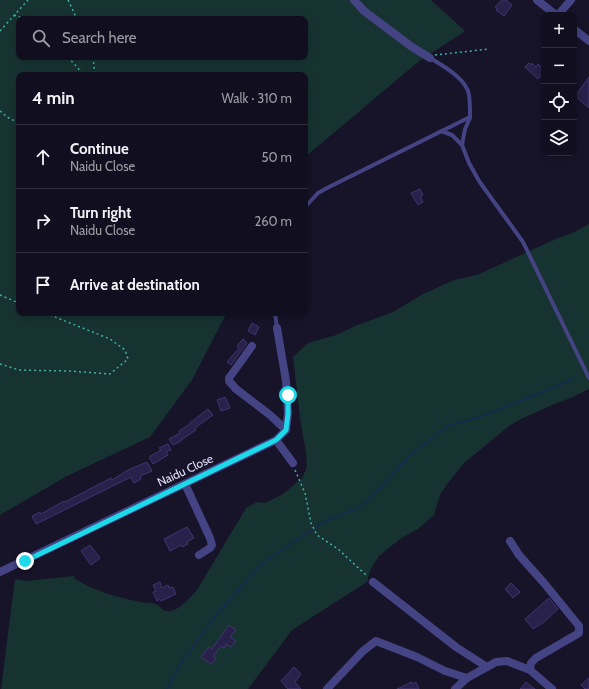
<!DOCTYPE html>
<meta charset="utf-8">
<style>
body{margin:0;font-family:Cabin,sans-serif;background:#1e1c2c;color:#f1f3f6}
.controls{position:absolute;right:12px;top:12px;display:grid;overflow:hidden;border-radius:8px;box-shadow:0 2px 10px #0003}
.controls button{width:36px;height:36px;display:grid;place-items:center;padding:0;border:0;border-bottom:1px solid #302e3d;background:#110e1f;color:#f1f3f6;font:20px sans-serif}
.stop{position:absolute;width:12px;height:12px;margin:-9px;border:3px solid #1ddaea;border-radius:50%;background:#fff}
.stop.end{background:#1ddaea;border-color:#fff;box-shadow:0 1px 4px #0008}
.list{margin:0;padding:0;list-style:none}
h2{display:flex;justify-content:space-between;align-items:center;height:52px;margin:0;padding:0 16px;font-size:17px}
h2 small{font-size:13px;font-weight:400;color:#9c9ca4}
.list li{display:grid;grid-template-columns:26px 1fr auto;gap:12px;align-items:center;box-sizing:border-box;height:64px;padding:0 16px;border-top:1px solid #302e3d}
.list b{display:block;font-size:15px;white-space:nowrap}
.list p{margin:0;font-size:13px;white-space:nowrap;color:#9c9ca4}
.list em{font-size:13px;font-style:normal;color:#9c9ca4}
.icon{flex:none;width:22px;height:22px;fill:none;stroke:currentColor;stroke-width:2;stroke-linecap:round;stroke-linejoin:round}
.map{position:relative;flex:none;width:589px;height:689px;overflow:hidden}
.search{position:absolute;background:#110e1f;box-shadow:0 2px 10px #0003;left:16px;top:16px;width:292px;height:44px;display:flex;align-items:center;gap:10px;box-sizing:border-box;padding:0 14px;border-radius:8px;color:#9c9ca4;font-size:15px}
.panel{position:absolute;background:#110e1f;box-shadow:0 2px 10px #0003;left:16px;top:72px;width:292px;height:244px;border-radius:8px}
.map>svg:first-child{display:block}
</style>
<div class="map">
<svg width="589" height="689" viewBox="0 0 589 689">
<rect width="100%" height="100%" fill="#171329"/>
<path fill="#173331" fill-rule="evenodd" d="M0 0H431L465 31 418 62 305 157V75H19V313H228L224 318 192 380 150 437 67 476 0 515ZM19 19H305V57H19Z
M589 224V389L573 397 552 405 521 419 509 426 464 463 447 484 440 495 434 515 418 529 400 539 379 556 370 570 367 582 292 630 248 689H1L15 579 28 581 74 576V578C93 591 117 597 140 602 144 603 150 602 155 604 161 606 163 613 171 611 181 609 190 597 197 590L246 508 257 502 265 503 283 494 302 478 305 472 307 466 306 452 301 425 293 357 308 343 336 335 355 326 393 312 423 294 454 280 477 275 558 238 570 234Z"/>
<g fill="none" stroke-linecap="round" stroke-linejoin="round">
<path stroke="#142b4c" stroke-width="2" d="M167 689 178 668 212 620 259 566 323 522 360 507 384 484 411 454 449 425 470 420 516 403 573 379"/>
</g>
<path fill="#282149" stroke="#403572" d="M502 0H506L512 5 504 16 496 10 497 8 495 7Z
M529 63 531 65 532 63 536 67 538 64 544 70V72L538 79 525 67Z
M589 77V108L575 96Z
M420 189 423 195 420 196 423 202 418 205 411 193Z
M252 323 259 327 255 335 248 331Z
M243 339 247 343 231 365 227 362 239 348 237 346Z
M225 397 230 408 221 411 217 400Z
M208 409 213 415 195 428 196 430 181 440V441L173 445 169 439 180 433 179 431 190 424V423Z
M168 444 171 450 166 452 168 455 153 464 149 457 161 450 159 448Z
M147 462 152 471 140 476 141 479 134 483 131 477 36 524 32 516 40 512 41 514 64 501 65 502 111 478 112 480 128 470Z
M187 527 194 538 187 542 188 544 182 547 181 545 170 551 164 539Z
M90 545 100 558 91 565 81 551Z
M160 582 162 588 168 585 169 588 173 587 176 594 161 601 160 599 157 601 153 592 156 591 153 585Z
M511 583 520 592 513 598 505 589Z
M549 598 558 609 544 622 533 629 525 619Z
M229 625 236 630 230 637 236 641 231 647 226 644 224 648 221 646 213 656 216 658 211 664 201 657 209 647 212 649Z
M294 667 301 674 295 682 301 689H288L281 681Z
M589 678V689H585L581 685Z
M412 682 413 684 416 682 419 689H397Z
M526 682 535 689H520Z"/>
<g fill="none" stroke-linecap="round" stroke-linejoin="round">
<path stroke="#3db2a8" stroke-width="1.5" stroke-dasharray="2 3" stroke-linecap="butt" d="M68 0 77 19
M14 15 25 19
M0 31 28 0
M435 55 489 49
M68 57 84 75
M93 57 95 75
M0 111 7 117 19 123
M0 295 19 303
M0 364 19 370 69 371 110 374 128 359 125 350 110 339 45 313
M295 470 305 493 311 523 317 535 338 549 367 576"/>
<path stroke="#444384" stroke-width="4" d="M441 131 452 135 462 145 469 163 479 181 523 242 589 378
M462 145 465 129 470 118
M305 207 318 193 327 188 470 117C470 110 470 102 469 95 467 79 443 66 430 58
M275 313 277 328"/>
<path stroke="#444384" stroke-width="8" d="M354 0 364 11 412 47 430 58
M537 0 556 15
M558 15 571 0
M574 29 589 41
M252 346 229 378V381L236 389 270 415 286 430
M276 440 293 463
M185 484 210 538 212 545 210 548 199 555
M510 541 519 555 544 583 579 626V633L536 658 531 663 530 670
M0 572 276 440 286 430 288 414 286 381 277 328
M373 582 456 647 487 667
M327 689 363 651 376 641 417 657 445 671 467 678
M455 689 467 678 496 662 507 661 530 670 552 689"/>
</g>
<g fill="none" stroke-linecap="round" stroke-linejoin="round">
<path stroke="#1ddaea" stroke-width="5" d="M25 561 276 440 286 430 288 414V395"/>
</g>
<g text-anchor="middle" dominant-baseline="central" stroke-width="3" stroke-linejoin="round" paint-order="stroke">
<g font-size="12" fill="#e1dffc" stroke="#171329">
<text transform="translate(185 470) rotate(-25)">Naidu Close</text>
</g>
</g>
</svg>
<div class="controls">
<button>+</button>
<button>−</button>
<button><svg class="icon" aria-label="locate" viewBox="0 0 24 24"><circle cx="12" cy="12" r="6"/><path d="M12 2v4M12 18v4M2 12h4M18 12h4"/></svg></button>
<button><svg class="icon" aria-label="layers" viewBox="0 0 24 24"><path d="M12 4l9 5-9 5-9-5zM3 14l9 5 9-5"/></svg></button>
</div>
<div class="stop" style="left:288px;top:395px"></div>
<div class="stop end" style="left:25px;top:561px"></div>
<div class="search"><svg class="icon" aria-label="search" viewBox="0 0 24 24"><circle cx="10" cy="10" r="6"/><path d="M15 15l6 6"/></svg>Search here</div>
<section class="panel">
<h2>4 min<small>Walk · 310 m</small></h2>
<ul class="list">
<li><svg class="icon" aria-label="ahead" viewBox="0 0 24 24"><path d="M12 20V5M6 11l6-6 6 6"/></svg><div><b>Continue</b><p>Naidu Close</p></div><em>50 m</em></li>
<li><svg class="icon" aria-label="right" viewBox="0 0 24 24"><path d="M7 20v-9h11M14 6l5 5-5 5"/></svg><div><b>Turn right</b><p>Naidu Close</p></div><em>260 m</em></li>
<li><svg class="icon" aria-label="arrive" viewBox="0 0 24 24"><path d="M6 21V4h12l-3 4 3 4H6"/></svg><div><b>Arrive at destination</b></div></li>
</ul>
</section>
</div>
